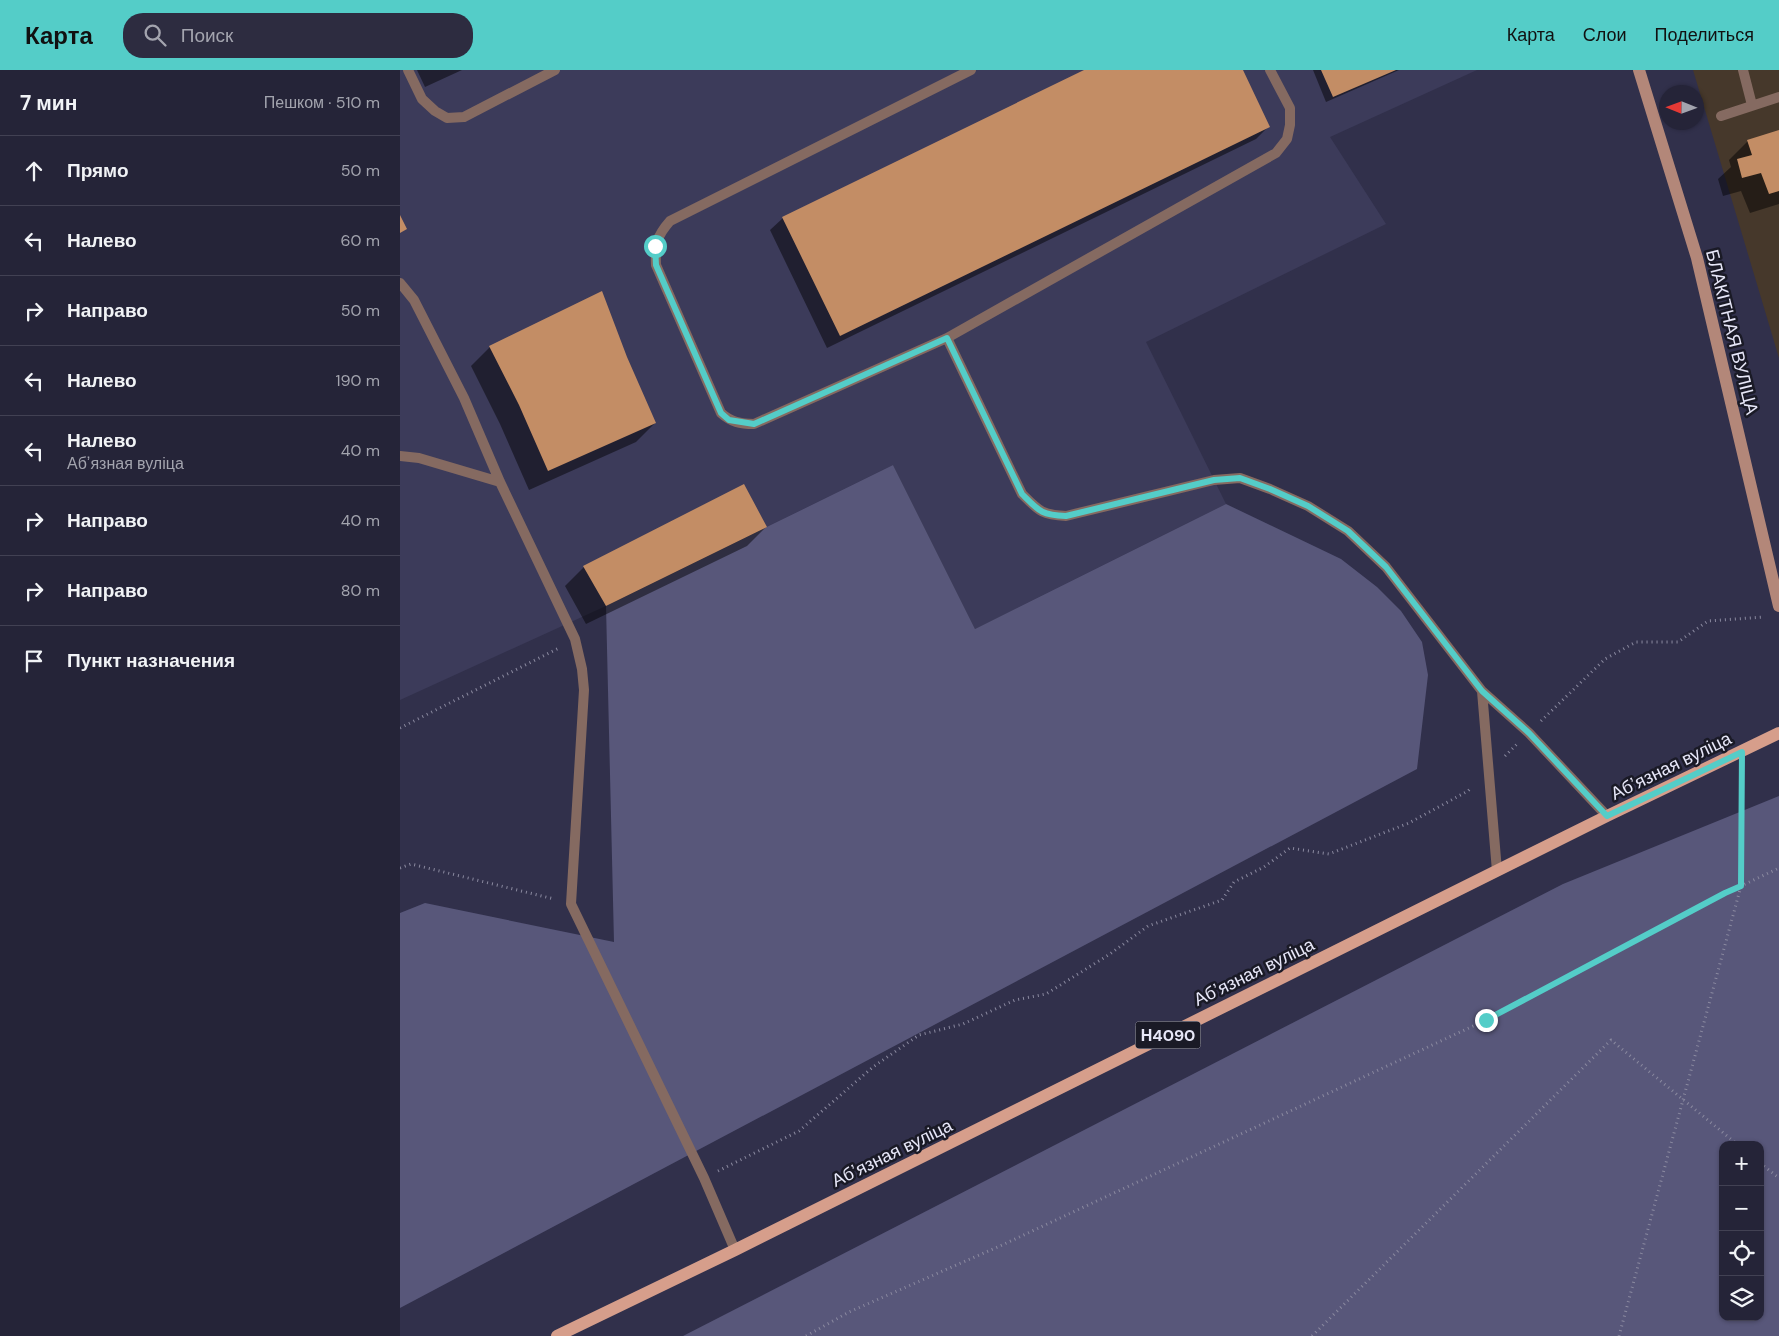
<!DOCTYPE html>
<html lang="ru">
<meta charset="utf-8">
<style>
body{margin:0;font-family:"DM Sans",sans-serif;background:#2d2c40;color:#f1f3f6}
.controls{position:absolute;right:15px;bottom:15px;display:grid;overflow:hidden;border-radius:10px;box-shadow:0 1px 4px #0004}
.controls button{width:45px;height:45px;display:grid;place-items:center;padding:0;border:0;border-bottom:1px solid #424153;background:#252438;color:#f1f3f6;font:25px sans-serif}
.compass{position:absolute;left:1259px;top:15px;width:45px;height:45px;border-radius:50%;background:#252438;box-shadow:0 1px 4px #0004;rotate:271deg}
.stop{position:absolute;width:15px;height:15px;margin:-11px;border:4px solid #54cdc8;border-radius:50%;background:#fff}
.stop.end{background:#54cdc8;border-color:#fff;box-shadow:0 1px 5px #0008}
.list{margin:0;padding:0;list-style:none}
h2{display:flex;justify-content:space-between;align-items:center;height:65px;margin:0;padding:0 20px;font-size:21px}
h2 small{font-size:16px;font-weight:400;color:#a3a4ae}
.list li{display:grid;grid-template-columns:32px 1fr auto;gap:15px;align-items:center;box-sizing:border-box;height:70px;padding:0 20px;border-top:1px solid #424153}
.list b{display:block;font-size:19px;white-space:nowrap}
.list p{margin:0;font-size:16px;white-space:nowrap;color:#a3a4ae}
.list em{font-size:16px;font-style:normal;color:#a3a4ae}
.icon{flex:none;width:28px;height:28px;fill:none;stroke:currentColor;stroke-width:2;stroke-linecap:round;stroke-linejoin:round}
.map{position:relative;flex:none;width:1379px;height:1266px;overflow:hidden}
header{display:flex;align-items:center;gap:30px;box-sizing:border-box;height:70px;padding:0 25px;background:#54cdc8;color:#111}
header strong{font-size:24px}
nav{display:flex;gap:28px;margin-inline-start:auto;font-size:18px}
.search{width:350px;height:45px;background:#2d2c40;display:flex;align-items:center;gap:12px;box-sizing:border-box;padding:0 18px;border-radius:20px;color:#a3a4ae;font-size:19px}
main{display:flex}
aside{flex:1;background:#252438}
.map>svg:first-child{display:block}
</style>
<header>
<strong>Карта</strong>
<div class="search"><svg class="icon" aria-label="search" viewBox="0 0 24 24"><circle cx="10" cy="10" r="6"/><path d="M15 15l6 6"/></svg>Поиск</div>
<nav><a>Карта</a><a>Слои</a><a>Поделиться</a></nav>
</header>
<main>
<aside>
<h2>7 мин<small>Пешком · 510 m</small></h2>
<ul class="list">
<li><svg class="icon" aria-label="ahead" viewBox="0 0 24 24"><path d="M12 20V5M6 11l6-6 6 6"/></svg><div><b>Прямо</b></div><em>50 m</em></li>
<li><svg class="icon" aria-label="left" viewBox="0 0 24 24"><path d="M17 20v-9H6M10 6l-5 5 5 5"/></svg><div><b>Налево</b></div><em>60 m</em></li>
<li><svg class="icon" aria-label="right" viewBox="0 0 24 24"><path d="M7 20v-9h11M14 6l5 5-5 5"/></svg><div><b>Направо</b></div><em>50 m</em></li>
<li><svg class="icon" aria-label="left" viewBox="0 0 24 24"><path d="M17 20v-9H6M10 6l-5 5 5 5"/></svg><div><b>Налево</b></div><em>190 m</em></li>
<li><svg class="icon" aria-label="left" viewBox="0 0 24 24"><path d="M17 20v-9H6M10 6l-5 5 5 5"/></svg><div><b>Налево</b><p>Абʼязная вуліца</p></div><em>40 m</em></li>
<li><svg class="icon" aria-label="right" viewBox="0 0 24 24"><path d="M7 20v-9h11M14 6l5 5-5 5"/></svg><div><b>Направо</b></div><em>40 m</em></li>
<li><svg class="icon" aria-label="right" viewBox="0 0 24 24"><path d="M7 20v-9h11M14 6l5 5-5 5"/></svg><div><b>Направо</b></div><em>80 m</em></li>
<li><svg class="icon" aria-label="arrive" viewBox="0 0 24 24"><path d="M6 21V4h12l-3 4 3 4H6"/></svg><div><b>Пункт назначения</b></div></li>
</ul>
</aside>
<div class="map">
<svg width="1379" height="1266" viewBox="0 0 1379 1266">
<rect width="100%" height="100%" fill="#31304b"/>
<path fill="#3c3b5a" d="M0 0H1077L930 67 986 154 746 272 826 434 575 559 493 395 206 536 0 630Z"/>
<path fill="#46382b" d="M1293 0H1379V288Z"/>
<path fill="#58577a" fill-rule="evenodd" d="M493 395 575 559 826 434 941 489 977 517 1001 541 1022 572 1028 605 1017 699 0 1238V843L25 833 214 872 206 536Z
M1379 726V1266H283L1163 814ZM1323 1075H1360V1247H1323Z"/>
<path fill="#0007" d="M17 0H62L25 17Z
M687 0H842L869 56 856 69 427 278 370 160 383 148Z
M913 0H999L926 32Z
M1379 61V134L1350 143 1341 121 1323 126 1318 109 1331 97 1329 90 1348 71Z
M90 277 226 287 255 353 236 372 129 420 100 354 71 296Z
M366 457 347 476 186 554 165 516 184 497Z"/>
<path fill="#c38d65" d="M684 0H843L870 57 440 266 382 147Z
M921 0H996L933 27Z
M1379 60V121L1369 124 1361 103 1342 108 1337 89 1352 85 1347 70Z
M0 145 7 159 0 163Z
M202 221 227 287 256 353 148 401 119 335 89 276Z
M344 414 367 457 206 536 183 496Z"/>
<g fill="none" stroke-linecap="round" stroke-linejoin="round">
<path stroke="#8b8aa0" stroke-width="3" stroke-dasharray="1 4" stroke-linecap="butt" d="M1141 651 1205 589 1236 572H1278L1308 551 1364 547
M0 658 159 578
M1105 686 1117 674
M0 798 11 794 154 829
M1360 1093 1379 1108
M318 1101 399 1061 473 997 519 965 563 954 615 930 646 924 710 884 748 856 822 830 834 812 864 797 890 778 929 784 1009 753 1068 721 1072 717
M406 1266 449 1242 600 1176 1086 950 1325 823 1341 816 1342 703
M912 1266 1211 970 1338 1075
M1219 1266 1341 816 1379 798"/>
<path stroke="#856a61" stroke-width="10" d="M8 0 22 29 35 41 47 48 64 47 155 0
M571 0 270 151C256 167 255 174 256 195L321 343C331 352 340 354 354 354L547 268 622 424C639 441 642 445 666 446L814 410 840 408 870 419 908 436 948 461 986 497 1082 621 1129 663 1207 746
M1343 0 1352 35
M1321 46 1379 27
M0 213 14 230 64 328 100 412 175 569 182 599 184 620 171 834 304 1108 335 1180
M547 268 876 83 887 69 890 55V38L870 0
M0 386 19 388 100 412
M1082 621 1097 801"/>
<path stroke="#b38779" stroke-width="12" d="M1239 0 1297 188 1379 536"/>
<path stroke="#d69e8b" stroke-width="12" d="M157 1266 335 1180 1207 746 1379 663"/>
</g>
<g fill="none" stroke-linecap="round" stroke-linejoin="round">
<path stroke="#54cdc8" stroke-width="6" d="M255 176 256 195 321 343 329 350 354 354 547 268 622 424C639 441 641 445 666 446L814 410 840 408 870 419 908 436 948 461 986 497 1082 621 1129 663 1207 746 1342 682 1341 816 1325 823 1086 950"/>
</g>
<g text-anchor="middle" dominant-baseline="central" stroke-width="5" stroke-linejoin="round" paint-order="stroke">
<rect fill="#1a1a26" stroke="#aaaab9" stroke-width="1" x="735.5" y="951.5" width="65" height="27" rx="4"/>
<g font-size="16" font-weight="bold" fill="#e7e7f8">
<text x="768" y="965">Н4090</text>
</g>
<g font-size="18" fill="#e7e7f8" stroke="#1a1a26">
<text transform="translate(1332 262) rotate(76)">БЛАКІТНАЯ ВУЛІЦА</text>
<text transform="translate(1271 696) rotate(-26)">Абʼязная вуліца</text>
<text transform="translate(854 902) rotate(-26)">Абʼязная вуліца</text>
<text transform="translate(492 1083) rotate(-26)">Абʼязная вуліца</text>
</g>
</g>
</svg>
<div class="controls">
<button>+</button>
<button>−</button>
<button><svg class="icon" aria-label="locate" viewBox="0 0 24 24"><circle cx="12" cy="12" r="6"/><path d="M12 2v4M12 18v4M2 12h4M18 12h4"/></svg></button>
<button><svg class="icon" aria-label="layers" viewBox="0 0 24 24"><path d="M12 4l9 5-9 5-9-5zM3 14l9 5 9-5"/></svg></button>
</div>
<svg class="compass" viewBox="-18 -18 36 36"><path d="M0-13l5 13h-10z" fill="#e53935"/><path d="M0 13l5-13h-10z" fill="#a3a4ae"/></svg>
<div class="stop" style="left:255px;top:176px"></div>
<div class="stop end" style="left:1086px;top:950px"></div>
</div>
</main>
